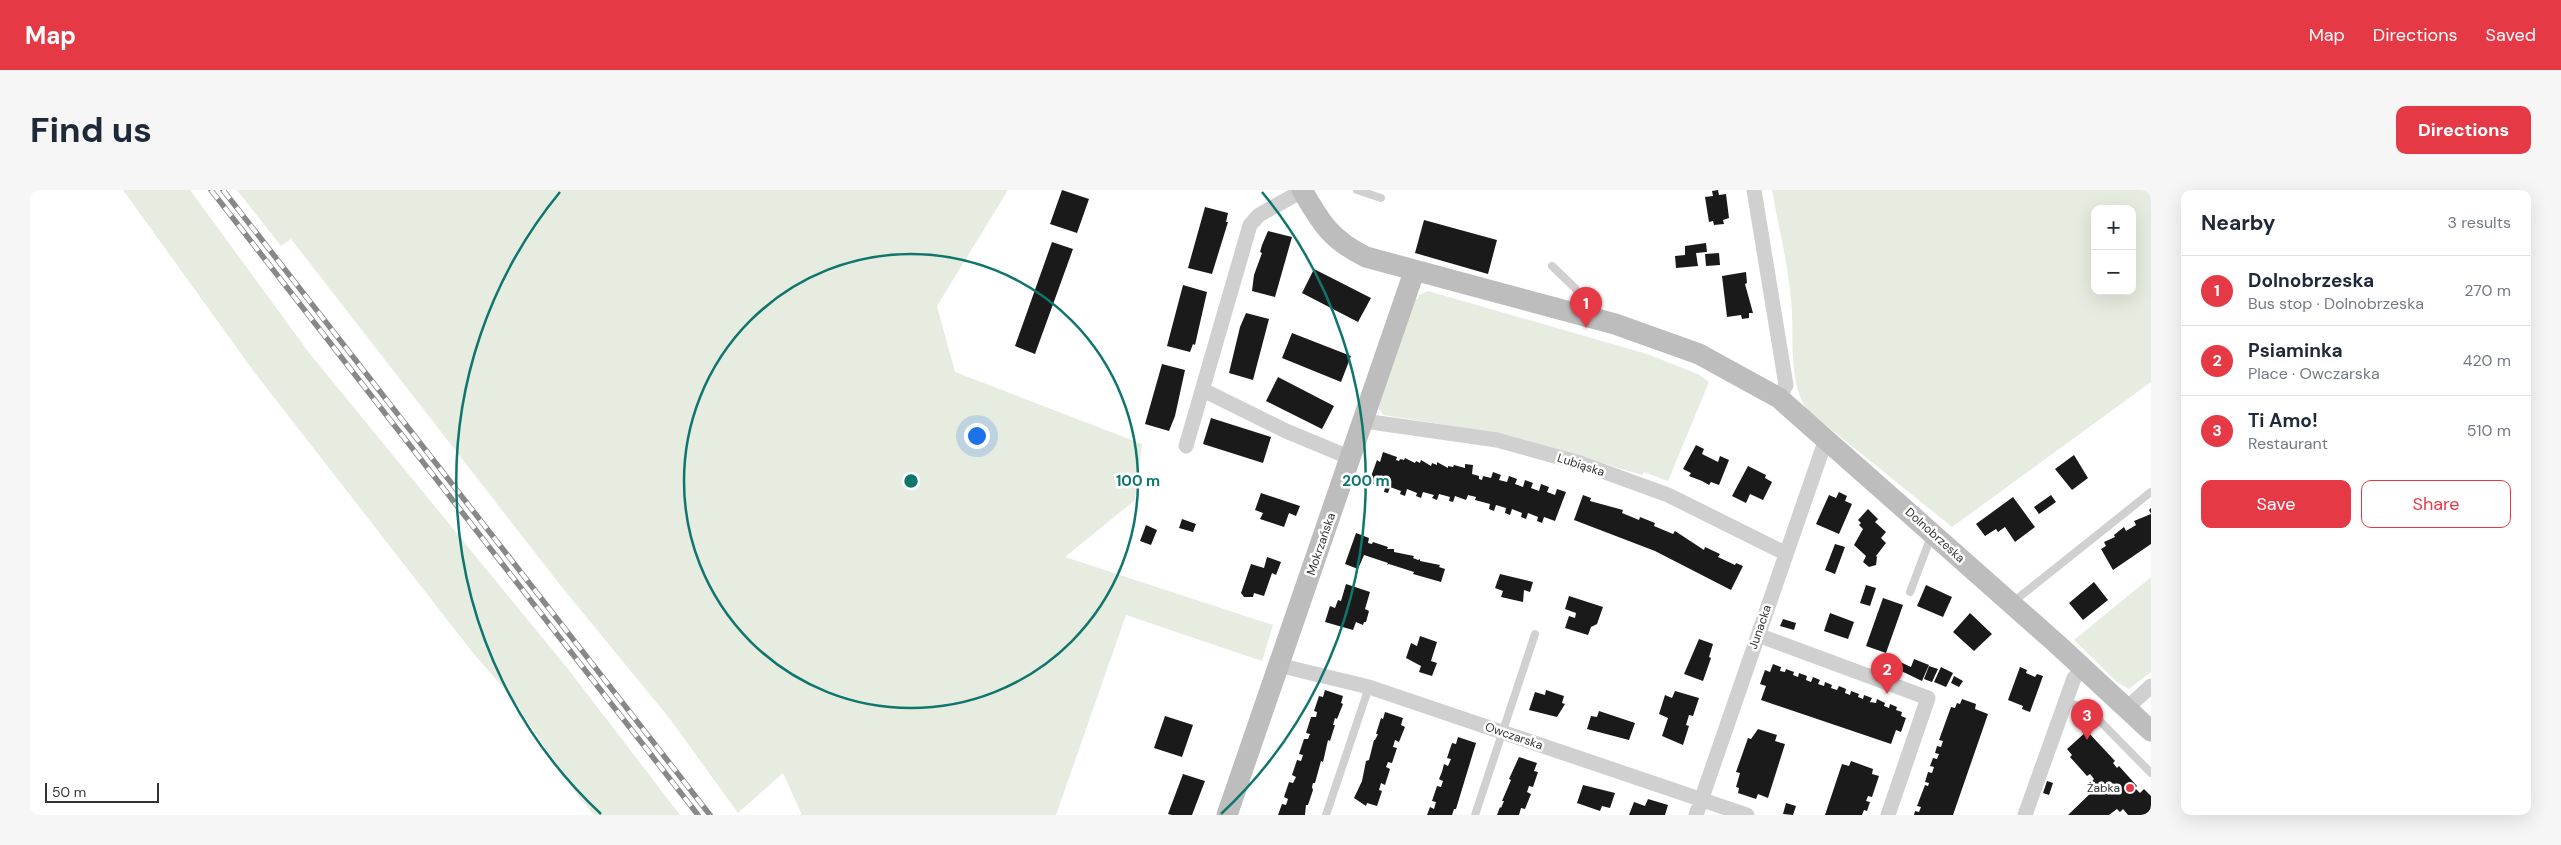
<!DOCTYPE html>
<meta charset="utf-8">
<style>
body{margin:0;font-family:"DM Sans",sans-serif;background:#f6f6f7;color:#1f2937}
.controls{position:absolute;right:15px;top:15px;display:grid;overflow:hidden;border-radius:10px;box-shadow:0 5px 20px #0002}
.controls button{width:45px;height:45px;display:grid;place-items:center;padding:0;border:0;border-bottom:1px solid #e0e1e3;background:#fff;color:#1f2937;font:25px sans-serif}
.scale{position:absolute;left:15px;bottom:12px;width:114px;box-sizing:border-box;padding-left:5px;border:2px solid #333;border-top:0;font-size:14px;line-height:18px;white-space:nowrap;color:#333;-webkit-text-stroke:4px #fff;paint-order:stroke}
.you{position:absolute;left:946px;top:245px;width:18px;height:18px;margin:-12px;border:4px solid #fff;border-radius:50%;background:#1a73e8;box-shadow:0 0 0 8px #1a73e833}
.badge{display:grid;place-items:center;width:32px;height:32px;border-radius:50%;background:#e63946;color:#fff;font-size:16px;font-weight:700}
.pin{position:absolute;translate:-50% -41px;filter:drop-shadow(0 1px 2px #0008)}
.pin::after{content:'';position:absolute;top:26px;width:18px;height:15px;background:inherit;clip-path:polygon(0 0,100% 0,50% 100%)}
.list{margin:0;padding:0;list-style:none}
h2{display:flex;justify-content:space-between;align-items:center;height:65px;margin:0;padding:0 20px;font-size:21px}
h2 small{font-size:16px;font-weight:400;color:#747a83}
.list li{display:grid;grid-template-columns:32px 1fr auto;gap:15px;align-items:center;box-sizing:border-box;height:70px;padding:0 20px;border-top:1px solid #e0e1e3}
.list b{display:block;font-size:19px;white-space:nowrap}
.list p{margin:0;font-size:16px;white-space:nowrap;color:#747a83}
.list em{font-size:16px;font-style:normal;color:#747a83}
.actions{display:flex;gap:10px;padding:15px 20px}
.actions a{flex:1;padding:11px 0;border:1px solid #e63946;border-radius:10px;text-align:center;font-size:18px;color:#e63946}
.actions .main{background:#e63946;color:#fff}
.map{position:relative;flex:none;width:2121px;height:625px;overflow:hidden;border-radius:10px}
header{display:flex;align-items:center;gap:30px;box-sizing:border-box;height:70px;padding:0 25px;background:#e63946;color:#fff}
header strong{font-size:24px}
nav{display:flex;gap:28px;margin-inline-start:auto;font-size:18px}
.intro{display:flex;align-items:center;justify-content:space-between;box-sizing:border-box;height:120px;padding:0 30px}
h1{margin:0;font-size:35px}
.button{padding:12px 22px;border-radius:10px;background:#e63946;color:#fff;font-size:18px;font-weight:700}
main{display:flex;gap:30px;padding:0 30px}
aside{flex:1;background:#fff;border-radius:10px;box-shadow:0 5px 20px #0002}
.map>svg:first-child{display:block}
</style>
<header>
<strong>Map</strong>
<nav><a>Map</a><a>Directions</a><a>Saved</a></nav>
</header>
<div class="intro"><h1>Find us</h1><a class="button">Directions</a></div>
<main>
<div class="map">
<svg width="2121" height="625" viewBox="0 0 2121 625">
<rect width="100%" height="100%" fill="#fff"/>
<path fill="#e6ecdf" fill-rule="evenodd" d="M93 0H160L280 164 538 479 650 625H564L548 606 479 504 443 463 225 183Z
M207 0H978L907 116 925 182 1112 254 1105 310 1035 367 1243 435 1232 471 1096 425 1026 625H772L753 583 708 623 640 529 531 396 261 49 251 56Z
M1742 0H2121V192L1922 337 1776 219C1757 185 1765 147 1761 110 1758 73 1748 36 1742 0ZM2065 19H2102V101H2065Z
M1398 101 1617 164 1668 184 1679 192 1638 291 1614 282 1612 285 1477 245 1353 225 1349 219 1348 212 1381 108 1388 109 1389 105Z
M2121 387V482L2099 499 2087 492 2044 450Z"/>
<path fill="#1a1a1a" d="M1032 0 1059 9 1047 43 1020 34Z
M1688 0 1689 5 1696 4 1699 28 1693 30 1694 34 1684 35 1683 31 1679 32 1675 7 1683 6 1682 1Z
M1175 17 1198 23 1196 32H1198L1182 84 1158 78Z
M1394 30 1467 50 1458 84 1385 63Z
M1238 41 1262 47 1245 107 1222 101 1224 85 1232 63 1230 62 1232 55Z
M1022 52 1043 59 1005 164 985 156Z
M1676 53 1677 62 1666 63 1668 76 1646 78 1645 66 1655 65V56Z
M1689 63 1690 75 1676 76 1675 64Z
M1284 79 1341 108 1328 132 1272 103Z
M1716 82 1717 93 1715 94 1723 123H1719V128L1712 129 1711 125 1697 127 1692 86Z
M1153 95 1177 102 1165 155 1163 154 1160 162 1137 156Z
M1216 123 1239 129 1223 190 1199 183 1210 137Z
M1262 143 1321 166 1311 192 1252 168Z
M1132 174 1155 180 1145 226 1139 241 1115 234Z
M1248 187 1304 216 1292 239 1236 211Z
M1181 228 1241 247 1233 273 1173 254Z
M1666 255 1674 259 1672 264 1688 272 1690 266 1699 270 1689 295 1681 292 1679 295 1672 291 1659 286 1661 283 1653 279Z
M1353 262 1367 267 1366 270 1369 271 1370 269 1374 270 1375 268 1385 273 1386 271 1390 273 1391 270 1401 276 1402 273 1407 275V272L1418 278V276L1423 277 1424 275 1435 278V274L1443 275 1442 284 1449 286V289L1452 290 1453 286 1461 288 1463 282 1471 285 1469 290 1477 292 1479 286 1487 289 1485 294 1493 297 1495 290 1503 293 1501 298 1509 301 1511 294 1519 297 1517 302 1525 305 1527 299 1536 302 1525 331 1514 327 1512 333 1507 331 1508 327 1498 323 1496 329 1491 327 1492 323 1482 319 1480 325 1475 323 1476 318 1466 315 1464 321 1459 319 1460 314 1445 310 1446 307 1438 305 1436 310 1425 306 1423 312 1419 311 1420 307 1409 304 1407 310 1402 308 1404 305 1393 302 1391 308 1386 306 1387 303 1377 299 1375 306 1370 304 1371 301 1360 297 1358 303 1354 302 1355 298 1339 292 1347 270 1350 272Z
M2044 265 2058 288 2042 300 2025 279Z
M1718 276 1736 285 1735 288 1742 292 1733 310 1720 304 1716 313 1702 306Z
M1809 302 1817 306 1815 311 1822 314 1809 344 1786 334 1799 305 1806 308Z
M1231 303 1270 316 1266 326 1259 323 1254 337 1230 329 1233 323 1225 320Z
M1553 305 1561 308 1560 311 1593 320 1592 323 1609 330 1610 327 1625 333 1624 336 1643 344 1645 341 1674 360 1675 357 1690 364 1688 367 1705 375 1706 373 1713 376 1701 400 1625 361 1544 330Z
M2021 305 2026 312 2009 324 2004 317Z
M1983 307 2005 337 1985 352 1975 337 1968 342 1966 339 1955 346 1946 334Z
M2121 318V354L2083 380 2071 359 2076 356 2074 352 2085 347 2084 345 2094 337 2096 341 2106 335 2104 331 2121 324 2119 320Z
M1838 319 1848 329 1845 332 1856 342 1851 348 1856 353 1846 366 1847 367 1846 375 1839 377 1833 372 1836 366 1824 355 1833 339 1829 335 1831 333 1828 330Z
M1152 329 1166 334 1163 342 1149 338Z
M1116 335 1127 340 1121 355 1110 351Z
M1326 343 1339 348 1338 353 1342 354 1343 352 1358 357 1357 359H1364V362L1384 366 1383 368 1388 370 1390 369V371L1410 375 1409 377 1415 379 1411 392 1383 384 1384 382 1359 374 1357 375 1358 373 1334 365 1328 379 1315 374Z
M1805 354 1815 357 1805 384 1795 380Z
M1237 367 1251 372 1246 385 1242 383 1234 406 1224 403 1223 407H1214L1211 403 1221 374 1234 378Z
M1470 384 1503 392 1500 402 1494 400 1493 412 1471 407 1473 401 1465 398Z
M2064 392 2078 410 2053 430 2039 413Z
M1316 394 1340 402 1335 419 1339 421 1336 432H1334L1333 435 1326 432 1323 440 1295 432 1300 416 1305 418 1308 410 1311 411Z
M1836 395 1846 398 1840 416 1830 413Z
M1896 395 1922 407 1913 427 1887 416Z
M1539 406 1573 417 1567 434 1561 437 1558 445 1535 438 1539 426 1545 428 1546 423 1535 419Z
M1853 408 1873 415 1856 463 1836 456Z
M1800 423 1824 432 1818 449 1794 441Z
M1940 423 1962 444 1944 461 1923 442Z
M1753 429 1766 433 1764 440 1750 436Z
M1390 446 1407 452 1401 471 1407 473 1402 486 1389 482 1391 476 1376 468 1381 453 1387 456Z
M1669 449 1683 454 1679 467 1681 468 1673 491 1654 484Z
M1884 469 1899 475 1892 491 1865 478 1868 471 1881 477Z
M1743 474 1751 477 1750 481 1755 482 1756 479 1764 482 1763 485 1768 487 1769 483 1777 486 1776 490 1781 492 1783 487 1790 490 1788 494 1794 496 1795 492 1802 495 1801 498 1807 500 1809 496 1816 499 1815 503 1820 505 1821 501 1829 504 1828 507 1833 509 1834 505 1842 508 1840 512 1846 513 1847 509 1855 513 1854 516 1859 518 1860 514 1867 517 1866 520 1872 522 1871 526 1876 528 1871 542 1866 540 1861 554 1731 510 1736 496 1730 494 1735 480 1740 482Z
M1899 476 1908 479 1902 492 1894 489Z
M1911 477 1923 483 1916 497 1904 492Z
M1990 477 1997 480 1996 483 2005 487 2007 484 2013 486 2000 522 1992 519 1993 516 1978 510Z
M1924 486 1933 491 1929 497 1921 493Z
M1295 500 1313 506 1311 513 1313 514 1307 529 1305 528 1303 535H1305L1300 551 1298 550 1293 572 1291 571 1285 593H1283L1282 597 1283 600 1278 615H1276L1275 625H1248L1252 614 1256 615 1258 609 1254 607 1259 592 1263 593 1266 587 1262 585 1267 570 1271 571 1273 565 1269 564 1274 549H1278L1280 544 1276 543 1281 527H1286L1287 522 1284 521 1289 506 1293 507Z
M1516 500 1534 506 1532 513 1535 514 1527 527 1499 520 1505 502 1515 505Z
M1645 501 1669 508 1663 526 1659 525 1656 535 1659 536 1653 555 1632 546 1638 528 1629 524 1635 505 1642 508Z
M1932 509 1946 514 1945 519 1958 524 1923 625H1884L1885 621 1889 622 1891 617 1887 616 1895 595 1898 596 1899 593 1895 592 1898 582 1902 583 1904 577 1900 576 1903 568 1907 569 1909 564 1905 563 1907 556 1911 557 1913 551 1909 550 1921 517 1925 518 1927 513 1930 514Z
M1569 521 1605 533 1599 550 1557 539 1561 526 1567 527Z
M1355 522 1373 528 1371 535 1375 537 1369 552 1365 550 1363 557 1367 558 1362 573 1358 572 1356 577 1360 579 1355 595 1351 593 1349 600 1352 601 1347 616 1337 613 1336 616 1324 608 1332 591 1336 571 1339 570 1344 550H1345L1348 544H1346L1351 528 1353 529Z
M1135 526 1163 535 1152 567 1124 558Z
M1728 539 1747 545 1745 551 1755 554 1738 608 1728 604 1726 609 1708 603 1709 598 1706 597 1710 583 1706 582 1718 548 1721 549Z
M2057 541 2085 571 2083 573 2087 578 2089 576 2107 596 2105 598 2110 603 2114 599 2121 606V625H2098L2093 619 2090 622 2087 619 2079 625H2038L2067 597 2062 591 2064 589 2060 584 2057 586 2040 567 2042 565 2037 559Z
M1428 547 1446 553 1426 619H1424L1422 625H1397L1400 617 1404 619 1406 612 1402 611 1407 596 1411 597 1413 591 1409 589 1412 582 1414 574 1418 576 1421 569 1417 568 1422 553 1426 554Z
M1489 567 1507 573 1504 581 1508 582 1503 597 1499 596 1497 602 1501 604 1495 619 1491 618 1489 625H1467L1470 617 1471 618 1474 611H1472L1481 590 1479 589Z
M1821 571 1843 579 1842 584 1849 586 1842 607 1838 606 1836 611 1840 612 1837 621 1834 620 1832 625H1795L1812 574 1819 576Z
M1153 584 1175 591 1162 625H1142L1138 624Z
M2017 591 2023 593 2019 605 2013 603Z
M1553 595 1585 603 1580 618 1572 616 1570 621 1547 613Z
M1618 609 1638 615 1635 625H1599L1604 612 1615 616Z
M1756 613 1766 616 1763 625 1753 624Z"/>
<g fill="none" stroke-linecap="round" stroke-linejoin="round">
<path stroke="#d0d0d0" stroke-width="8" d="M1327 0 1351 8
M1522 76 1545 98 1554 112V124
M1880 402 1902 344
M1983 412 2121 302
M2035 511 2059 520 2121 583
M1296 625 1339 497
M1445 625 1505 444"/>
<path stroke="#d0d0d0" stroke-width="15" d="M1724 0 1756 195 1749 208
M1173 200 1256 241 1321 268
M1334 231 1467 250 1550 273 1638 305 1755 363
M1156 256 1220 35 1229 25 1272 1
M1728 445 1898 508 1858 625
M1248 475 1339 497 1717 625
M2097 518 2121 496
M1666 625 1796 249
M1995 625 2044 488 2053 479"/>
<path stroke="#bdbdbd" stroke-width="21" d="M1272 0C1291 33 1301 50 1336 67L1585 134 1669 164 1749 208 2027 454 2121 541
M1197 625 1384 82"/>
<defs>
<path id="rail" d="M181 0 668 625
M193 0 680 625"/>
</defs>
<use href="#rail" stroke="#888" stroke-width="5.5"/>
<use href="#rail" stroke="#fff" stroke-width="4" stroke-dasharray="11" stroke-linecap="butt"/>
</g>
<g fill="none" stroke="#0f766e" stroke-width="2.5">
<circle cx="881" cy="291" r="227"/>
<path d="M571 624A455 455 0 0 1 530 2M1232 2A455 455 0 0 1 1191 624"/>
</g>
<circle fill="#e63946" stroke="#fff" stroke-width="2" cx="2100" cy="598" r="5"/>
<g text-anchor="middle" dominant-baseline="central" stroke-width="5" stroke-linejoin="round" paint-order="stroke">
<g font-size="12" fill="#333" stroke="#fff">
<text transform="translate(1551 275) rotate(18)">Lubiąska</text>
<text transform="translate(1905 345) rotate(42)">Dolnobrzeska</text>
<text transform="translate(1291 354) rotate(-71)">Mokrzańska</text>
<text transform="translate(1730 437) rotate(-71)">Junacka</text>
<text transform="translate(1484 546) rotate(19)">Owczarska</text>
</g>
<g font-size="12" fill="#333" stroke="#fff" text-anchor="end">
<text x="2090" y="598">Żabka</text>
</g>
</g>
<circle cx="881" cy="291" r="8" fill="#0f766e" stroke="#fff" stroke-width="2.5"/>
<g font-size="15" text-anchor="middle" font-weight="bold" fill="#0f766e" stroke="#fff" stroke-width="5" stroke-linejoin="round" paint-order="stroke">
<text x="1108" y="296">100 m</text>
<text x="1336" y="296">200 m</text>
</g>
</svg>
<div class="controls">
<button>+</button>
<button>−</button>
</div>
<div class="scale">50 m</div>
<div class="you"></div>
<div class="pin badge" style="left:1556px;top:138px">1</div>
<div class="pin badge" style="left:1857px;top:504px">2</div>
<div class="pin badge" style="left:2057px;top:550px">3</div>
</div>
<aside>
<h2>Nearby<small>3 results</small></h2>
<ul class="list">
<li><span class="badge">1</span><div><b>Dolnobrzeska</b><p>Bus stop · Dolnobrzeska</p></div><em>270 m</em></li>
<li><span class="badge">2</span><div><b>Psiaminka</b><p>Place · Owczarska</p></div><em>420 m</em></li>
<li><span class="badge">3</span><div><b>Ti Amo!</b><p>Restaurant</p></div><em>510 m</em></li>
</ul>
<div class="actions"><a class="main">Save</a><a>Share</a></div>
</aside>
</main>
